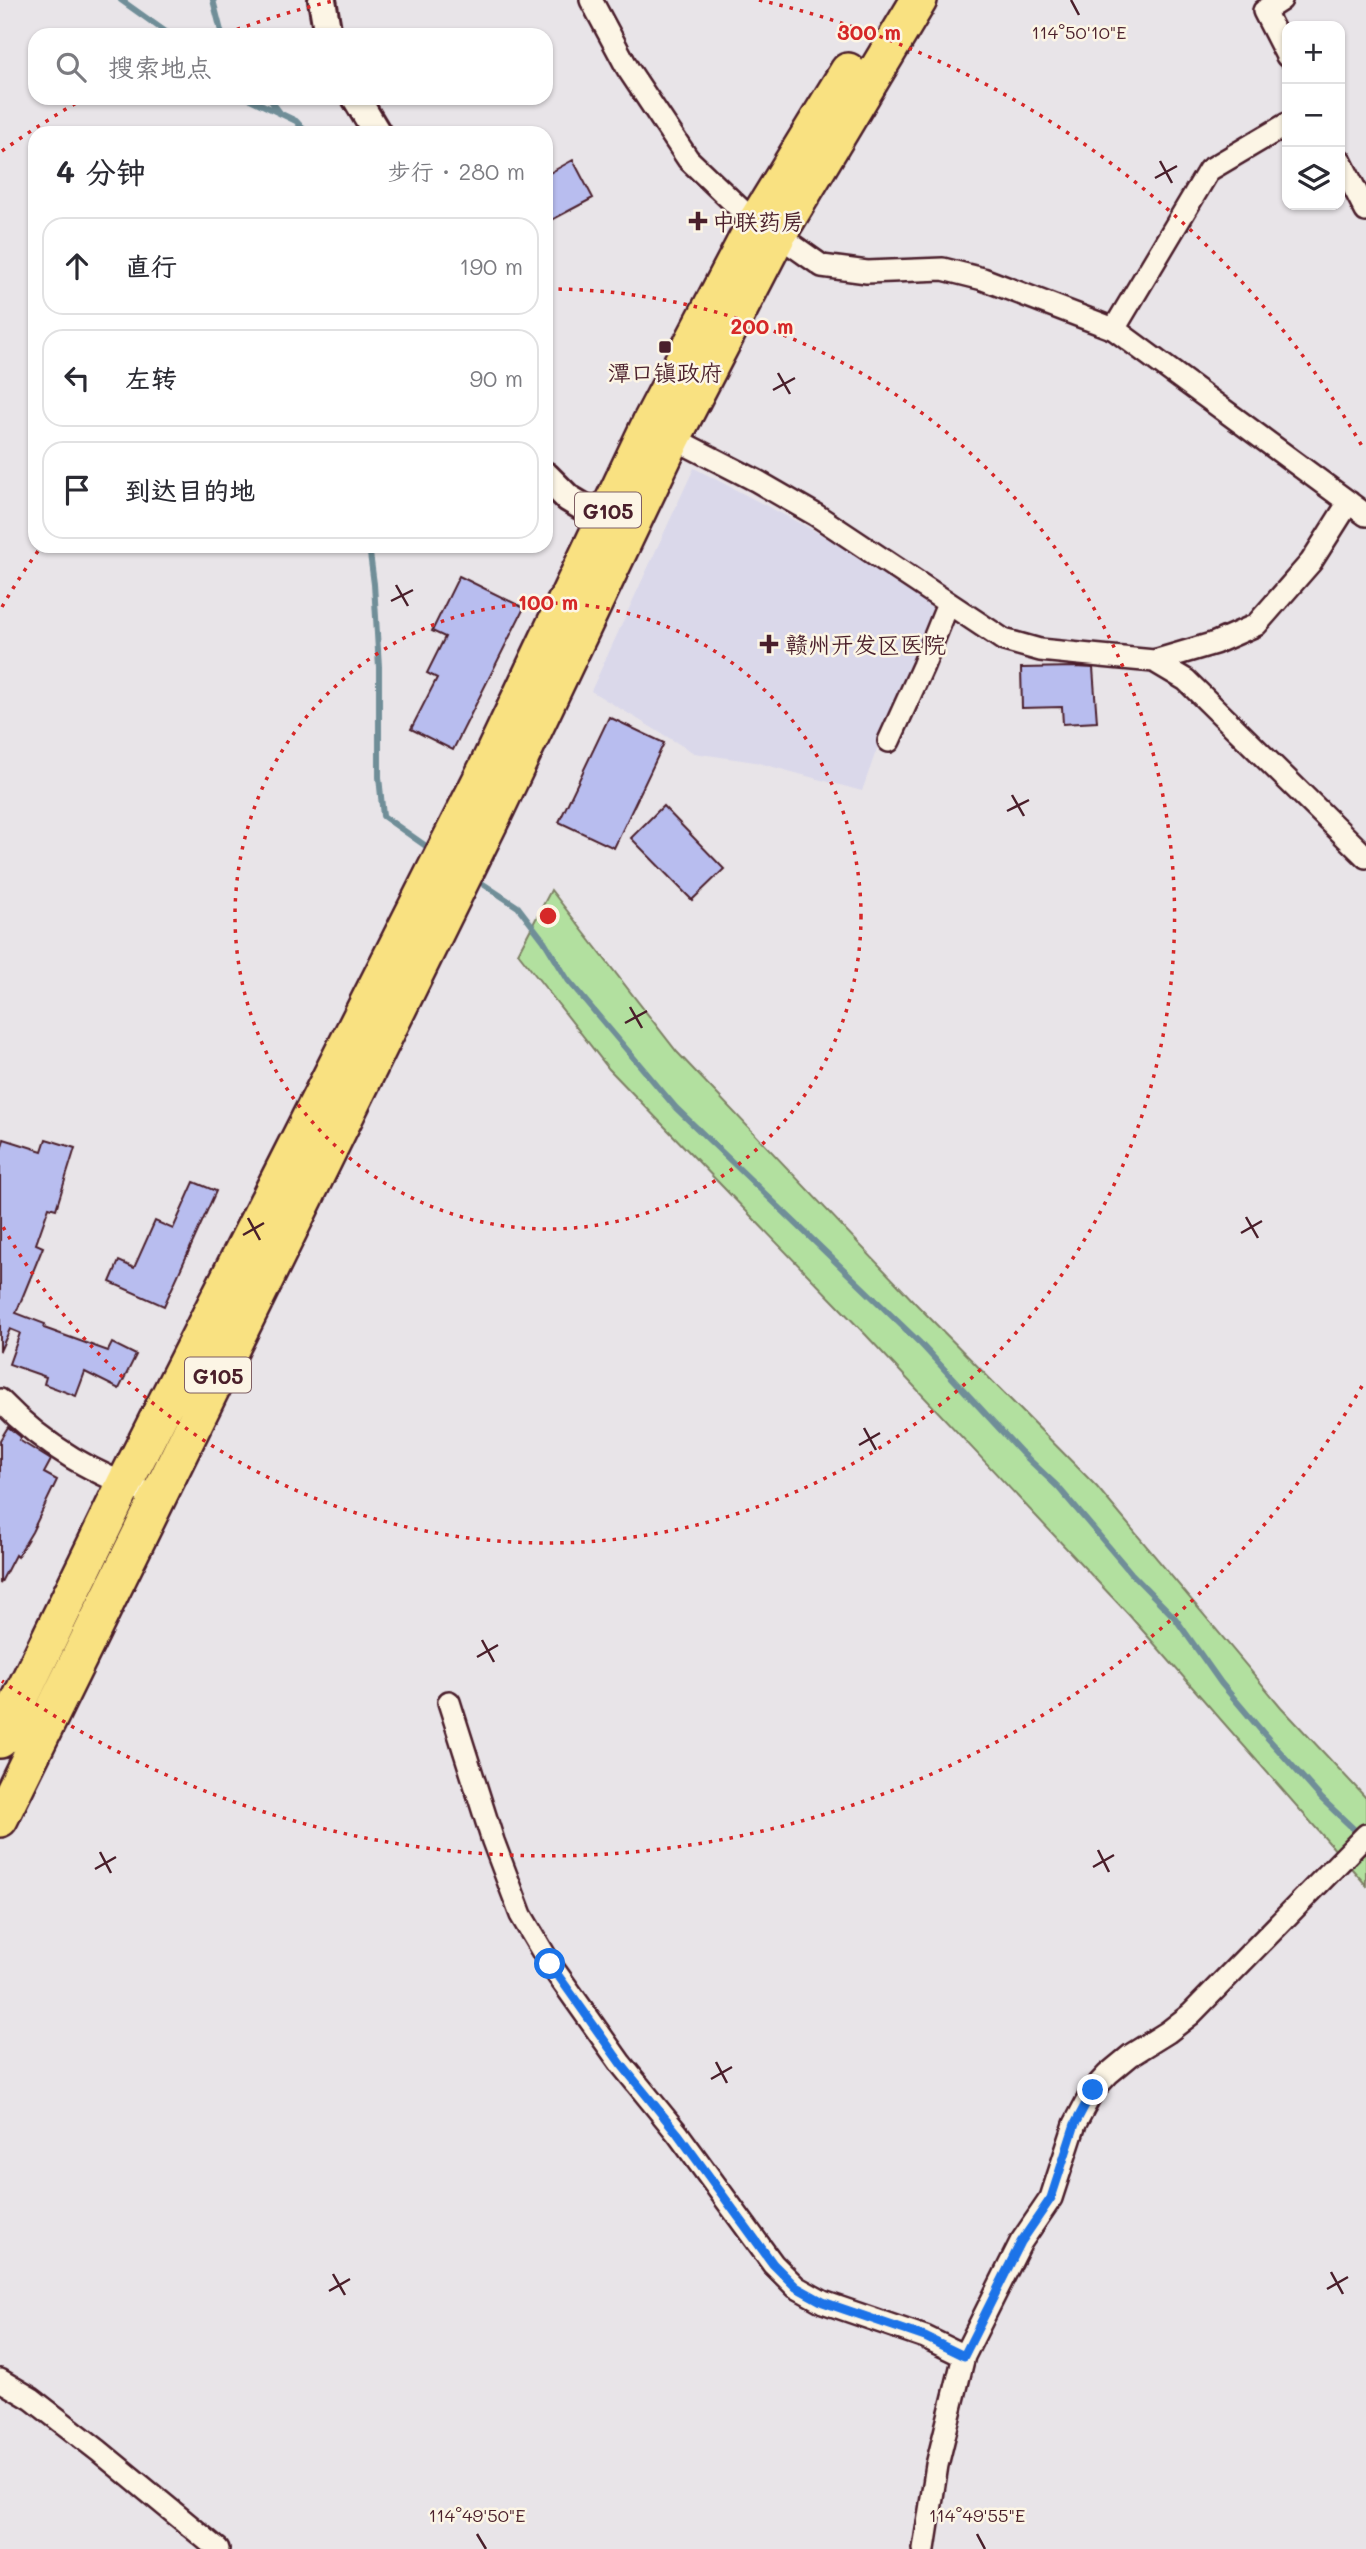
<!DOCTYPE html>
<html lang="zh">
<meta charset="utf-8">
<style>
body{margin:0;font-family:Mali,"LXGW WenKai TC",sans-serif;background:#f2f2f3;color:#2b2b33}
.controls{position:absolute;right:21px;top:21px;display:grid;overflow:hidden;border-radius:14px;box-shadow:0 2px 5px #0004}
.controls button{width:63px;height:63px;display:grid;place-items:center;padding:0;border:0;border-bottom:2px solid #e1e1e2;background:#fff;color:#2b2b33;font:35px sans-serif}
.stop{position:absolute;width:21px;height:21px;margin:-16px;border:5px solid #1a73e8;border-radius:50%;background:#fff}
.stop.end{background:#1a73e8;border-color:#fff;box-shadow:0 2px 7px #0008}
.list{margin:0;padding:0;list-style:none}
h2{display:flex;justify-content:space-between;align-items:center;height:91px;margin:0;padding:0 28px;font-size:30px}
h2 small{font-size:23px;font-weight:400;color:#7c7c81}
.list li{display:grid;grid-template-columns:46px 1fr auto;gap:21px;align-items:center;box-sizing:border-box;height:98px;margin:0 14px 14px;padding:0 14px;border:2px solid #e1e1e2;border-radius:21px}
.list b{display:block;font-size:26px;white-space:nowrap}
.list em{font-size:23px;font-style:normal;color:#7c7c81}
.icon{flex:none;width:38px;height:38px;fill:none;stroke:currentColor;stroke-width:2;stroke-linecap:round;stroke-linejoin:round}
.map{position:relative;flex:none;width:1366px;height:2549px;overflow:hidden}
.search{position:absolute;background:#fff;box-shadow:0 2px 5px #0004;left:28px;top:28px;width:525px;height:77px;display:flex;align-items:center;gap:18px;box-sizing:border-box;padding:0 24px;border-radius:21px;color:#7c7c81;font-size:26px}
.panel{position:absolute;background:#fff;box-shadow:0 2px 5px #0004;left:28px;top:126px;width:525px;height:427px;border-radius:21px}
.map>svg:first-child{display:block}
</style>
<div class="map">
<svg width="1366" height="2549" viewBox="0 0 1366 2549">
<rect width="100%" height="100%" fill="#e8e4e8"/>
<filter id="ink" filterUnits="userSpaceOnUse"><feTurbulence type="fractalNoise" baseFrequency=".0143" numOctaves="2"/><feDisplacementMap in="SourceGraphic" scale="14" xChannelSelector="R" yChannelSelector="G"/><feConvolveMatrix kernelMatrix="1 2 1 2 8 2 1 2 1" color-interpolation-filters="sRGB"/></filter>
<g filter="url(#ink)">
<path fill="#dad8ea" d="M694 468 832 540 933 605 939 614 880 740 862 791 755 762 694 753 591 691Z"/>
<path fill="#b2e09f" stroke="#7e8065" stroke-width="2" d="M551 890 677 1052 918 1306 1097 1487 1281 1707 1366 1798V1885L1129 1615 865 1334 609 1069 518 953Z"/>
<g fill="none" stroke-linecap="round" stroke-linejoin="round">
<path stroke="#6f8e98" stroke-width="6" d="M121 0 170 35
M213 0 222 35
M248 98 296 121 307 133
M269 98 281 114
M369 546 374 584 379 667V777L383 816 433 851
M474 878 518 907 544 941 568 980 676 1108 920 1343 1021 1452 1058 1487 1131 1573 1175 1618 1221 1683 1265 1735 1322 1799 1360 1835"/>
</g>
<path fill="#b8bdef" stroke="#4a1f2b" stroke-width="2" d="M573 160 593 198 546 223V175Z
M459 576 524 608 453 750 411 729 437 678 427 673 445 637 432 631Z
M1076 667 1093 668 1097 722 1063 724 1062 707 1022 708 1021 668Z
M609 717 664 743 614 848 559 822Z
M663 806 724 869 692 900 631 838Z
M4 1139 42 1151 46 1139 75 1148 56 1209 49 1207 36 1244 43 1247 16 1313 45 1324 44 1328 108 1351 112 1343 136 1355 119 1389 85 1372 76 1396 44 1384 46 1377 9 1364 20 1333 10 1329 0 1351V1153Z
M194 1182 216 1191 164 1306 110 1282 119 1261 134 1268 155 1221 173 1229Z
M8 1427 21 1437 19 1440 51 1460 44 1473 57 1480 32 1532 17 1557 15 1555 0 1584V1440Z"/>
<g fill="none" stroke-linecap="round" stroke-linejoin="round">
<defs>
<path id="minor" d="M591 0 628 69 688 159 755 223
M1281 0 1264 11 1287 56
M1340 160 1366 211
M778 235 822 266 867 272 943 269 983 279 1114 329 1366 515
M1114 329 1209 170 1287 124
M673 438 757 481 816 515 1004 640 1040 650 1080 654 1154 661 1215 643 1256 625 1311 562 1349 502
M1154 661 1186 680 1366 857
M889 741 923 666 948 604
M0 1400C46 1448 96 1475 158 1497
M449 1702 493 1841 521 1915 550 1964 621 2064 678 2134 773 2264 796 2287 823 2302 925 2337 964 2356
M0 2380 32 2399 99 2451 218 2549
M924 2549 937 2465 964 2356 1021 2242 1051 2198 1075 2124 1093 2090 1108 2074 1131 2055 1168 2032 1191 2014 1366 1835"/>
<path id="tertiary" d="M322 0 328 35
M356 98 377 133
M546 476 568 498 603 519"/>
<path id="trunk" d="M0 1740 124 1485 487 767 650 423 755 223 848 71
M0 1819 495 812 673 438 778 235 919 0"/>
</defs>
<use href="#minor" stroke="#4a1f2b" stroke-width="26"/>
<use href="#tertiary" stroke="#4a1f2b" stroke-width="32"/>
<use href="#trunk" stroke="#4a1f2b" stroke-width="40"/>
<use href="#minor" stroke="#fcf5e5" stroke-width="21"/>
<use href="#tertiary" stroke="#fcf5e5" stroke-width="26"/>
<use href="#trunk" stroke="#f9e181" stroke-width="35"/>
</g>
</g>
<g fill="none" stroke-linecap="round" stroke-linejoin="round" filter="url(#ink)">
<path stroke="#1a73e8" stroke-width="9" d="M550 1964 621 2064 678 2134 773 2264 796 2287 823 2302 925 2337 964 2356 1021 2242 1051 2198 1075 2124 1093 2090"/>
</g>
<path fill="none" stroke="#4a1f2b" stroke-width="2.5" d="M1071 0 1079 15M1160 161 1172 183M1155 178 1177 166M778 373 790 394M773 390 795 378M396 585 408 606M391 601 413 590M1012 795 1024 816M1007 811 1029 800M630 1007 642 1028M625 1023 647 1011M1246 1217 1258 1238M248 1218 260 1240M1241 1233 1262 1221M243 1235 264 1223M864 1428 876 1450M859 1445 880 1433M482 1640 494 1662M477 1657 498 1645M1098 1850 1109 1872M100 1852 111 1873M1093 1867 1114 1855M95 1869 116 1857M716 2062 727 2083M711 2079 732 2067M1331 2272 1343 2294M333 2274 345 2295M1327 2289 1348 2277M329 2291 350 2279M477 2534 486 2549M977 2534 985 2549"/>
<g fill="none" stroke="#d62828" stroke-width="3.5" stroke-dasharray="3.5 7">
<circle cx="548" cy="916" r="313"/>
<path d="M2 607A627 627 0 0 1 41 547M548 289A627 627 0 1 1 2 1225"/>
<path d="M1362 1386A940 940 0 0 1 2 1681M2 151A940 940 0 0 1 78 102M227 33A940 940 0 0 1 337 0M759 0A940 940 0 0 1 1362 446"/>
</g>
<g fill="#4a1f2b" stroke="#fcf5e5" stroke-width="2.5">
<path d="M694.5 210.5h7v7h7v7h-7v7h-7v-7h-7v-7h7z"/>
<rect x="658" y="340" width="14" height="14" rx="3.5"/>
<path d="M765.5 633.5h7v7h7v7h-7v7h-7v-7h-7v-7h7z"/>
</g>
<g text-anchor="middle" dominant-baseline="central" stroke-width="5" stroke-linejoin="round" paint-order="stroke">
<g fill="#fcf5e5" stroke="#7f5f63" stroke-width="2">
<rect x="575" y="492.5" width="66" height="35" rx="5"/>
<rect x="185" y="1357.5" width="66" height="35" rx="5"/>
</g>
<g font-size="21" font-weight="bold" fill="#4a1f2b">
<text x="608" y="510">G105</text>
<text x="218" y="1375">G105</text>
</g>
<g font-size="23" fill="#4a1f2b" stroke="#fcf5e5" text-anchor="start">
<text x="712" y="221">中联药房</text>
<text x="665" y="372" text-anchor="middle">潭口镇政府</text>
<text x="785" y="644">赣州开发区医院</text>
</g>
</g>
<g font-size="18" text-anchor="middle" fill="#4a1f2b" stroke="#fcf5e5" stroke-width="5" stroke-linejoin="round" paint-order="stroke">
<text x="1079" y="39">114°50'10"E</text>
<text x="477" y="2522">114°49'50"E</text>
<text x="977" y="2522">114°49'55"E</text>
</g>
<circle cx="548" cy="916" r="10" fill="#d62828" stroke="#fcf5e5" stroke-width="3.5"/>
<g font-size="21" text-anchor="middle" font-weight="bold" fill="#d62828" stroke="#fcf5e5" stroke-width="5" stroke-linejoin="round" paint-order="stroke">
<text x="869" y="40">300 m</text>
<text x="762" y="334">200 m</text>
<text x="548" y="610">100 m</text>
</g>
</svg>
<div class="controls">
<button>+</button>
<button>−</button>
<button><svg class="icon" aria-label="layers" viewBox="0 0 24 24"><path d="M12 4l9 5-9 5-9-5zM3 14l9 5 9-5"/></svg></button>
</div>
<div class="stop" style="left:550px;top:1964px"></div>
<div class="stop end" style="left:1093px;top:2090px"></div>
<div class="search"><svg class="icon" aria-label="search" viewBox="0 0 24 24"><circle cx="10" cy="10" r="6"/><path d="M15 15l6 6"/></svg>搜索地点</div>
<section class="panel">
<h2>4 分钟<small>步行 · 280 m</small></h2>
<ul class="list">
<li><svg class="icon" aria-label="ahead" viewBox="0 0 24 24"><path d="M12 20V5M6 11l6-6 6 6"/></svg><div><b>直行</b></div><em>190 m</em></li>
<li><svg class="icon" aria-label="left" viewBox="0 0 24 24"><path d="M17 20v-9H6M10 6l-5 5 5 5"/></svg><div><b>左转</b></div><em>90 m</em></li>
<li><svg class="icon" aria-label="arrive" viewBox="0 0 24 24"><path d="M6 21V4h12l-3 4 3 4H6"/></svg><div><b>到达目的地</b></div></li>
</ul>
</section>
</div>
